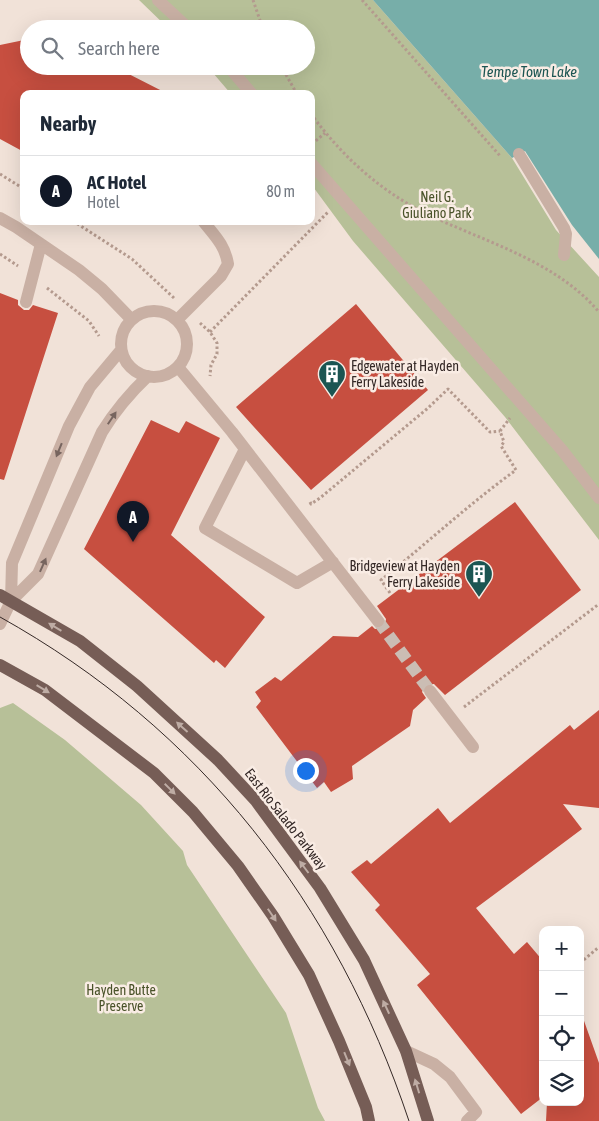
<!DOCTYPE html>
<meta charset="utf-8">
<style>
body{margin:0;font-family:"Asap Condensed",sans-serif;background:#f2f2f3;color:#1f2937}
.controls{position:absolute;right:15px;bottom:15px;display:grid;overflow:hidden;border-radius:10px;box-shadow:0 5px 20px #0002}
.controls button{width:45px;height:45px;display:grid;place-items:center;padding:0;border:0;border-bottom:1px solid #e0e1e3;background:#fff;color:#1f2937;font:25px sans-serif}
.you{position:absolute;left:305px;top:770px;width:18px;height:18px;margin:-12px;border:4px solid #fff;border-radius:50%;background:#1a73e8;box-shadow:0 0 0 8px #1a73e833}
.badge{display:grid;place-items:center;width:32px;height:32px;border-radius:50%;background:#111827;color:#fff;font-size:16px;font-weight:700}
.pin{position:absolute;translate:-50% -41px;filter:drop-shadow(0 1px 2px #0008)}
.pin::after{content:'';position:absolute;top:26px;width:18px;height:15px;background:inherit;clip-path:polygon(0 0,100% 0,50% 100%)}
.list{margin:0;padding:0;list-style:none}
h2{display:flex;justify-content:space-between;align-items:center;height:65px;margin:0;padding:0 20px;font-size:21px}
h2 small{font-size:16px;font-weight:400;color:#747a83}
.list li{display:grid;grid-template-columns:32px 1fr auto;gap:15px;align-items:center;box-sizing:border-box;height:70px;padding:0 20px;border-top:1px solid #e0e1e3}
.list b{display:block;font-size:19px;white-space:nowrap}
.list p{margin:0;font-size:16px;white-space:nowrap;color:#747a83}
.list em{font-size:16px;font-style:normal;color:#747a83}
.icon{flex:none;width:28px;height:28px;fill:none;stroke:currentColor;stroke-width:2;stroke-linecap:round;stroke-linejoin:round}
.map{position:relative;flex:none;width:599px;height:1121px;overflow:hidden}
.search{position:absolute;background:#fff;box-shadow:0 5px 20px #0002;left:20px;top:20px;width:295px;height:55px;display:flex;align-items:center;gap:12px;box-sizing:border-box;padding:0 18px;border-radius:28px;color:#747a83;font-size:19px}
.panel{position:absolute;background:#fff;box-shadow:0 5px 20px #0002;left:20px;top:90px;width:295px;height:135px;border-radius:10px}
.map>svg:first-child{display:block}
</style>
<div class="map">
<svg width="599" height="1121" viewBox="0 0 599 1121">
<rect width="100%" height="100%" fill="#f1e2d8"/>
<path fill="#b7c098" d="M139 0H373L512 158 556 230 599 277V540L505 417 353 241 311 184V94H231L207 66H306V29H169Z
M13 703 65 740 141 805 183 851 187 865 286 1013 318 1108 325 1121H0V708Z"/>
<path fill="#77aea9" d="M373 0H599V259L572 225 525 151 512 158Z"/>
<path fill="#c74f40" d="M29 39V66H113L168 94H24V152L0 139V45Z
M0 293 18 300V305L24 310H29L33 305 58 313 4 480 0 479Z
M356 304 428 390 311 490 236 407Z
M151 420 179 433 186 421 220 438 171 535 265 617 225 668 216 660 214 663 84 549Z
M515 502 581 590 445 695 434 684H425L422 692 426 698 413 710 410 726 352 766 353 779 331 792 324 782 317 788 256 707 261 701 255 692 275 677 281 681 333 636 358 637 372 626 375 629 383 628 385 625 386 619 377 606Z
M599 710V808L563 804 582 829 476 908 514 954 527 942 543 961V1097L521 1114 417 985 430 974 375 910 380 905 351 872 367 860 371 864 438 808 450 823 570 725 574 730Z
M583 1018 599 1063V1121H546L547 1102H580V1019Z"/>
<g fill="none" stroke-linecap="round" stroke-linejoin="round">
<path stroke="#cbbdb4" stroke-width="12" stroke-dasharray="12 6" stroke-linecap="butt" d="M378 621 430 691"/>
<path stroke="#b49a8e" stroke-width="3" stroke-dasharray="2.5 2.5" stroke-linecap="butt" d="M253 0 263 29
M362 0 501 157
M281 66 297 94
M311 114C342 156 379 190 425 213 484 242 555 260 599 312
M312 144 325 133
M0 174 24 189
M73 221 132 259 174 298
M0 254 18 266
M47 288 89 321 99 336
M200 323 210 332 217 343V354L211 365 210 376
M210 332 329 211
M310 502 311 504 320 498 428 408 448 389 490 432 500 431
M390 593 381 580C426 544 469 504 516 470L501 446 504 442 500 431 510 418
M464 707 599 604
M580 963 599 947"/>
<path stroke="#c9b0a4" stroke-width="12" d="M158 0 189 29
M228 66 252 94
M519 154 564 228 566 234 564 255
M311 163 562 450 599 498
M0 218 16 227 79 270 102 289 131 319
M26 302 41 244
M121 344a33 33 0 1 1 66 0a33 33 0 1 1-66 0Z
M177 320 221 276 228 264C225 245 214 235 203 221
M178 367 232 432 378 621
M245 449 205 528 297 583 333 562
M11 601 12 563 69 426 90 387 121 350
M0 624 11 601 38 574 102 432C115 411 130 393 148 376
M430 691 473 747
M406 1051 434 1064 450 1077 476 1112 467 1121"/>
<path stroke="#765d56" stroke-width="12" d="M0 595 80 641 137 686 218 760 256 801 320 888 364 960 406 1051 428 1121
M0 665 45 690 154 773 193 812 238 866 273 916 309 975 339 1041 366 1107 369 1121"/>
<path stroke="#342826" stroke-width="1" d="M0 617C201 729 336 903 409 1121"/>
</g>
<defs><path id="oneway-solid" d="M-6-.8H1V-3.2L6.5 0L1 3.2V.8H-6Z" transform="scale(1.25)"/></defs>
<g fill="#77655f">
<use href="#oneway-solid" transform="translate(112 418) rotate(-56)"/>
<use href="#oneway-solid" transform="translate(59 450) rotate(112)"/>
<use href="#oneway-solid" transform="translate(43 565) rotate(-66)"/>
</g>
<g fill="#beaca4">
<use href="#oneway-solid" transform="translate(55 627) rotate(-149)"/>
<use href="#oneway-solid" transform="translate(43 689) rotate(31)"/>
<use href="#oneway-solid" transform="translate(182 727) rotate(-138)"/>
<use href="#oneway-solid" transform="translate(170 789) rotate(45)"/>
<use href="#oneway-solid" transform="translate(304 867) rotate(-127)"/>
<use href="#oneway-solid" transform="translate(272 915) rotate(56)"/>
<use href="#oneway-solid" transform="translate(386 1007) rotate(-115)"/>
<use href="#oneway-solid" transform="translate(347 1059) rotate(68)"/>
<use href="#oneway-solid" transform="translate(417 1086) rotate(-107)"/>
</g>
<defs>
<symbol id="building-pin" viewBox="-11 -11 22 30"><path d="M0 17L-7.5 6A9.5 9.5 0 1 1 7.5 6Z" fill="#1b5552" stroke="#f9ece4"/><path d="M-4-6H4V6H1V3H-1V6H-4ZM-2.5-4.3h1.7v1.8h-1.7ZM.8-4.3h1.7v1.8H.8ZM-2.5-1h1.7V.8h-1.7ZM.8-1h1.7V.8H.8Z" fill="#fff"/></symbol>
</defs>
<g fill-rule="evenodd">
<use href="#building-pin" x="316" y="358" width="32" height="43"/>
<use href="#building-pin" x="463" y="558" width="32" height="43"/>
</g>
<g text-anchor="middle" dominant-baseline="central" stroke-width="5" stroke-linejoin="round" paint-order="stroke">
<g font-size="14" fill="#495229" stroke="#f9ece4">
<text x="437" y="197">Neil G.<tspan x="437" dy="16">Giuliano Park</tspan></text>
<text x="121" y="990">Hayden Butte<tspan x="121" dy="16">Preserve</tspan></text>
</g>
<g font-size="14" fill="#342826" stroke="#f9ece4" text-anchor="start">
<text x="351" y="366">Edgewater at Hayden<tspan x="351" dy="16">Ferry Lakeside</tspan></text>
<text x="460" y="566" text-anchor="end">Bridgeview at Hayden<tspan x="460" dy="16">Ferry Lakeside</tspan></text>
</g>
<g font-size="14" fill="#342826" stroke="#f9ece4">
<text transform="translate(286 819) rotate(52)">East Rio Salado Parkway</text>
</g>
<g font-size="15" font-style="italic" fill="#1b5552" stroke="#f9ece4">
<text x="529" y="71">Tempe Town Lake</text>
</g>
</g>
</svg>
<div class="controls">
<button>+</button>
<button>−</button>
<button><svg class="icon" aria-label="locate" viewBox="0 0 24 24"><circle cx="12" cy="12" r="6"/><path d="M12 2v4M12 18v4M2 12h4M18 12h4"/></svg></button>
<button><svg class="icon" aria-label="layers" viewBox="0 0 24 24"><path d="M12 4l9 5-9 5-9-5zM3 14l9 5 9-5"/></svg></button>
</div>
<div class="you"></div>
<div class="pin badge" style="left:133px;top:542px">A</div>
<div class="search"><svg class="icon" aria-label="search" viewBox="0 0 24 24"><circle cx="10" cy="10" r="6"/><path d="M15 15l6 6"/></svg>Search here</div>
<section class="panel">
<h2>Nearby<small></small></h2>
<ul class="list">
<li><span class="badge">A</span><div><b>AC Hotel</b><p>Hotel</p></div><em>80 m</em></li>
</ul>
</section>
</div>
